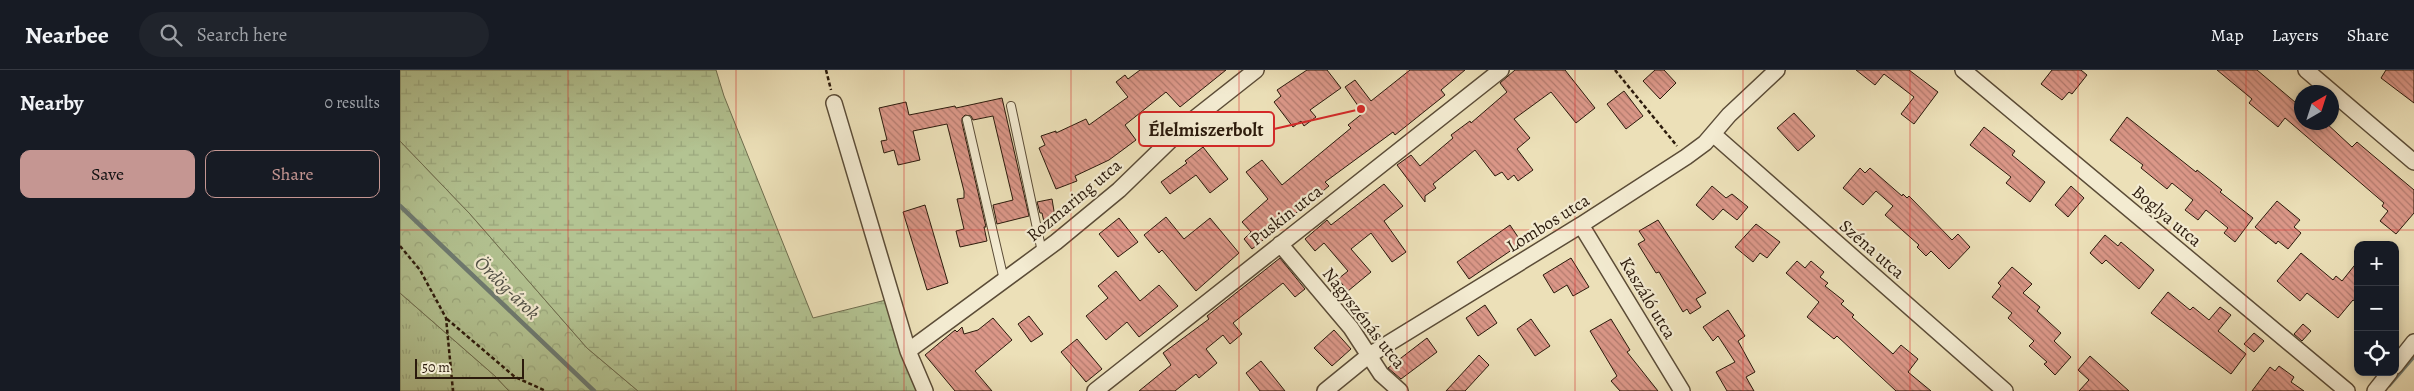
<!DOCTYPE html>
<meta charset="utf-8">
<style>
body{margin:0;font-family:Alegreya,serif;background:#20242c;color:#f1f3f6}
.controls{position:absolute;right:15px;bottom:15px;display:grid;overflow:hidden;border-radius:10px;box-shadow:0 2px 8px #0003}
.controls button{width:45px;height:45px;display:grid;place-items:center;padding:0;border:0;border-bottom:1px solid #363941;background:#171b24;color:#f1f3f6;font:25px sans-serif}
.compass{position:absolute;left:1894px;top:15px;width:45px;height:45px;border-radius:50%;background:#171b24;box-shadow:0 2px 8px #0003;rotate:39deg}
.scale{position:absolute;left:15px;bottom:12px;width:109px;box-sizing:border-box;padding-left:5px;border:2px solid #2b1a0c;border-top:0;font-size:14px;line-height:18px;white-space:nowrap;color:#2b1a0c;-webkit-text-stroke:4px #f3ebd1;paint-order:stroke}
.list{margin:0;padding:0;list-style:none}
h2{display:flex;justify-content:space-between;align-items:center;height:65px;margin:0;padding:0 20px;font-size:21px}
h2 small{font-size:16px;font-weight:400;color:#9ea1a6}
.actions{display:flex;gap:10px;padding:15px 20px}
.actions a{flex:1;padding:11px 0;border:1px solid #c59692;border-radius:10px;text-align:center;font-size:18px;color:#c59692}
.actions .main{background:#c59692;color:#111}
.icon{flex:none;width:28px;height:28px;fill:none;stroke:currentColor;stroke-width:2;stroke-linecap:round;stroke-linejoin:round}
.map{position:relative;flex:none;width:2014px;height:321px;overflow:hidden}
header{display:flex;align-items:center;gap:30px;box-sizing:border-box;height:70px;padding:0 25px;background:#171b24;border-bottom:1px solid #363941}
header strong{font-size:24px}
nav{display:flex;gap:28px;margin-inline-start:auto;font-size:18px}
.search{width:350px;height:45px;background:#20242c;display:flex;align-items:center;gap:12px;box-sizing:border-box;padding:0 18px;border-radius:28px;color:#9ea1a6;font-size:19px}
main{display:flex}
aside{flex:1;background:#171b24}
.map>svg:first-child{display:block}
</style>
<header>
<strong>Nearbee</strong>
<div class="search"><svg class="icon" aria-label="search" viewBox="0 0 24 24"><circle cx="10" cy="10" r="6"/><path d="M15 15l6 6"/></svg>Search here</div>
<nav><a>Map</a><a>Layers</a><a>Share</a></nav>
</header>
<main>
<aside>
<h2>Nearby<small>0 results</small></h2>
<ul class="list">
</ul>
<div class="actions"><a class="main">Save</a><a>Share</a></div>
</aside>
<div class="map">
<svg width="2014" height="321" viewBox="0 0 2014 321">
<defs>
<pattern id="grass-tufts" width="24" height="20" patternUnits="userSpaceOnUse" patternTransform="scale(1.25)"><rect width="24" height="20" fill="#b3c392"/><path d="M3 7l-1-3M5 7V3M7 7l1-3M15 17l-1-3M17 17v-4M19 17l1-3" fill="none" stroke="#9aa77d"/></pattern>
<pattern id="forest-crowns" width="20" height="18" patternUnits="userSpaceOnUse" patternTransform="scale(1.25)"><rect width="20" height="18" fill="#b3c392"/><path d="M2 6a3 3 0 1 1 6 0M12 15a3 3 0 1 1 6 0" fill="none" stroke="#9aa77d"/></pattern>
<pattern id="wetland-marsh" width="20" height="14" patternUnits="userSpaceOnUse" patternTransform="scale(1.25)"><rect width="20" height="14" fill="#b3c392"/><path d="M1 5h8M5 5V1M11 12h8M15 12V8" fill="none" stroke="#9aa77d"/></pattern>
<pattern id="building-back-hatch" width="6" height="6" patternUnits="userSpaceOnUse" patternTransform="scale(1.25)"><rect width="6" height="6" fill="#db9788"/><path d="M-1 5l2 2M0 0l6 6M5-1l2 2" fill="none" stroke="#b27a6e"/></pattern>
</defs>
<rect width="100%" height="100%" fill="#ece0b8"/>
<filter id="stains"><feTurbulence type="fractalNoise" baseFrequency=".004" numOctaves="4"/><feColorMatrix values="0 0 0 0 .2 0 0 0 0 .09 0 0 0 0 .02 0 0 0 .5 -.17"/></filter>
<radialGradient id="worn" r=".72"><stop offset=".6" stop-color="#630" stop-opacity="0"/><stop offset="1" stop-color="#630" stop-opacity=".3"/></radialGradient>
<path fill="url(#grass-tufts)" stroke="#6f6e4f" d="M0 223 95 306 109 321H0Z"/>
<path fill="url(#forest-crowns)" stroke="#6f6e4f" d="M0 71 70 144 187 278 238 321H109L95 306 0 223Z"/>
<path fill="url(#wetland-marsh)" stroke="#6f6e4f" d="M0 0H316L324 26 413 248 486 230 517 321H238L187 278 70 144 0 71Z"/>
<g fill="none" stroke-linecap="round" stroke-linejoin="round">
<path stroke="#6e7b72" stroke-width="4.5" d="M0 136 194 321
M1989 315 2014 286"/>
</g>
<path fill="url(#building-back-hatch)" stroke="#2b1a0c" d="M740 0H826L780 37 766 22 725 55 736 70 709 90 675 106 677 111 656 119 639 78 645 75 641 66 656 61V63L686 49 689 55 728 27 716 12 725 5 728 9Z
M907 0H927L941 18 910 40 916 47 904 56 901 51 893 57 874 32 881 26 877 20Z
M1010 0H1065L1041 20 1045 25 995 65 993 62 925 112 929 116 852 179 844 169 851 162 842 152 868 129 846 102 862 90 882 115 951 58 948 55 963 43 945 17 955 10 971 31Z
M1115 0H1165L1195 38 1176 53 1151 22 1114 49 1130 68 1117 79 1133 100 1118 111 1114 105 1108 110 1102 102 1095 106 1075 80 1033 114 1036 118 1025 126V132L997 95 1011 85 1020 96 1053 68 1051 65 1070 51 1071 53 1107 22 1100 13Z
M1255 0H1264L1276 13 1260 29 1243 11Z
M1456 0H1509L1538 22 1514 54 1501 44 1514 27 1484 4 1475 15Z
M1652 0H1681L1687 5 1672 24 1669 22 1662 30 1641 14Z
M1817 0H1857L1902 38V52H1925L1952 77 1957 72 2014 120V143L1996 164 1980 151 1988 141 1982 136 1984 133 1885 48 1878 57 1849 33 1852 29Z
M1986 0H2014V33L1981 8Z
M1224 21 1243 46 1226 59 1207 34Z
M602 28 629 146 597 154 593 135 613 130 593 46 573 50 571 46 565 45 562 48V53L586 157H584L587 171 560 177 556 161 564 159 557 129 564 128V121L547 54 513 61 520 90 498 95 494 80 484 83 481 71 487 70 479 38 506 32 509 45 555 36 556 38Z
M1394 43 1415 66 1398 81 1377 58Z
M1727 47 1796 102 1797 100 1822 120 1820 122 1853 148 1835 172 1824 163 1828 158 1806 140 1798 150 1785 140 1793 130 1772 113 1767 119 1741 98 1743 95 1710 70Z
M1584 57 1615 81 1612 85 1645 112 1630 132 1606 113 1611 107 1570 75Z
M803 77 828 109 810 123 796 105 770 124 761 112 787 93 785 91Z
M1460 98 1465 103 1470 98 1502 126 1503 124 1507 128 1509 126 1552 170 1558 164 1570 177 1549 199 1531 181 1526 186 1517 177 1519 175 1485 145 1493 136 1476 121 1463 135 1443 118Z
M984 114 1003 136 984 151 1006 182 992 192 971 163 951 179 971 202 948 221 938 209 948 201 924 173 915 181 905 169 927 150 931 155Z
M1312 116 1326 128 1332 124 1348 137 1337 150 1323 139 1313 150 1296 135Z
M1671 116 1684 128 1668 147 1655 135Z
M652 129 655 147 646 161 642 143H640L637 132Z
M1877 131 1900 150 1894 157 1901 163 1888 179 1878 171 1876 174 1855 157Z
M525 135 548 213 527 220 503 142Z
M766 147 784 169 810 148 839 183 796 221 762 180 759 183 744 165Z
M719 148 738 172 718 187 699 164Z
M1258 150 1306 223 1296 229 1301 237 1290 244 1287 239 1283 242 1259 202 1256 203 1238 174 1245 170 1239 161Z
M1356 154 1380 172 1367 188 1360 183 1353 192 1335 177Z
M1110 155 1122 173 1069 209 1057 192Z
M1705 165 1718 176 1721 172 1754 200 1739 219 1706 190 1702 194 1690 183Z
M1901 183 1933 210 1936 206 1942 211 1958 191V233L1953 230 1938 248 1907 223 1900 231 1877 211Z
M880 188 905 219 895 227 883 213 833 253 842 264 830 274 823 265 806 279 817 293 799 308 796 304 775 321H739L771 295 763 283 809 249 807 246Z
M1171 188 1189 217 1173 226 1167 215 1154 223 1143 205Z
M1397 191 1405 198 1411 191 1424 202 1420 207 1428 213 1425 216 1444 231 1441 234 1454 245 1452 247 1493 284 1501 275 1518 289 1508 302 1531 321H1496L1437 266 1434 269 1407 247 1419 232 1386 203Z
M1612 197 1632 214 1623 223 1640 237 1637 241 1661 263 1654 271 1671 287 1655 305 1644 294 1647 292 1629 276 1634 271 1608 248 1612 243 1592 227 1601 216 1598 213Z
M716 201 740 231 759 215 778 236 739 267 727 252 706 270 686 246 708 228 698 216Z
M1768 222 1790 240 1793 237 1809 250 1820 237 1831 245 1818 261 1846 284 1831 304 1751 243Z
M1085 235 1097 253 1078 266 1066 248Z
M1328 240 1345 266 1338 271 1355 302 1346 307 1354 321H1327L1316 302 1335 292 1318 266 1313 271 1303 257Z
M629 246 643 264 631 272 618 254Z
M593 248 612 270 575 301 592 321H555L525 285 555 260 557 262 562 257 564 264 578 260Z
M1131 249 1150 276 1135 286 1117 259Z
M1211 249 1230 280 1227 282 1258 321H1220L1211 311 1217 306 1190 261Z
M1903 254 1911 261 1902 271 1894 264Z
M934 260 951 279 932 296 914 278Z
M1854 263 1864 271 1854 282 1844 274Z
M1027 268 1037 282 1001 309 988 298Z
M677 269 702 299 686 312 661 282Z
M1079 285 1089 295 1065 321H1046Z
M1690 286 1729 321H1679L1689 310 1678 300Z
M861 291 885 321H860L846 303Z
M1879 296 1894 307 1891 312 1904 321H1852L1870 297 1875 301Z"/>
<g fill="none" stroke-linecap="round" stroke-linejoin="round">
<defs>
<path id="service" d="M611 36 642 182
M567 50 604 210"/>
<path id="minor" d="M1563 0 1947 321
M1906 0 2014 92
M434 33 508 281 525 321
M1313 64 1605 321
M1181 155 1282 321
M880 174 951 258 981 304 1000 321
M508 281 656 172 719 120 785 56 856 0
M1995 296 2014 272
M695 321 1101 0
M925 321 968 286 1181 155 1286 87 1305 73 1329 45 1377 0
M1975 321 1990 302"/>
</defs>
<use href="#service" stroke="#5b4c37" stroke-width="10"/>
<use href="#minor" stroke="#5b4c37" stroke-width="18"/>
<path stroke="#2b1a0c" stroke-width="2.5" stroke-dasharray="4 2.5" stroke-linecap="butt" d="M426 0 431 20
M1215 0 1277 76
M0 176 20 200 46 248 53 321
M47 249 115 307 146 321"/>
<use href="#service" stroke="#f3ebd1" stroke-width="8"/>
<use href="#minor" stroke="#f3ebd1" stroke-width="15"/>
</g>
<path fill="none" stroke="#d62828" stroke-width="1" stroke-opacity="0.55" d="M168 0V321M336 0V321M504 0V321M671 0V321M839 0V321M1007 0V321M1175 0V321M1343 0V321M1510 0V321M1678 0V321M1846 0V321M0 160H2014"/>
<g text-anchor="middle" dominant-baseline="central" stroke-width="4.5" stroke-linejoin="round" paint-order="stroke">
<g font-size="18" fill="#2b1a0c" stroke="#f3ebd1">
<text transform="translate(674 130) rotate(-40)">Rozmaring utca</text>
<text transform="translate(886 145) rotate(-38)">Puskin utca</text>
<text transform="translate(1767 146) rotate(40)">Boglya utca</text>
<text transform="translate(1148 153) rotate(-32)">Lombos utca</text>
<text transform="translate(1472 179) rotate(41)">Széna utca</text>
<text transform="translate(1248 228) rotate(59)">Kaszáló utca</text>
<text transform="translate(964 248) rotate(52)">Nagyszénás utca</text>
</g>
<g font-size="19" font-style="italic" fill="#525248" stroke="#f3ebd1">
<text transform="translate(107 218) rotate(44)">Ördög-árok</text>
</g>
</g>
<path fill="none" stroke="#d62828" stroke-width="2" d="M961 39L874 59"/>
<circle fill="#d62828" stroke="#f3ebd1" stroke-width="2" cx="961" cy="39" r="5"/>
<rect fill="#f3ebd1" stroke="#d62828" stroke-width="2" x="739" y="42" width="135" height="34" rx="5"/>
<g font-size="19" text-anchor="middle" font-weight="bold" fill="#2b1a0c">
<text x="806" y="66">Élelmiszerbolt</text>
</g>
<rect width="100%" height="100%" filter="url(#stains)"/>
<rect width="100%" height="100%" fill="url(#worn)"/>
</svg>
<div class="controls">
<button>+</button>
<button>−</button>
<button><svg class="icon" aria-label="locate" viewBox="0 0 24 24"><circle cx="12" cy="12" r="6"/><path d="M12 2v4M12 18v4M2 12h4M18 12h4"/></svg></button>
</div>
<svg class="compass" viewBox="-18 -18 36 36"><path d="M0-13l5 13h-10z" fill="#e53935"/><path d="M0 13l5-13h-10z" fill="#9ea1a6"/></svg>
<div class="scale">50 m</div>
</div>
</main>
